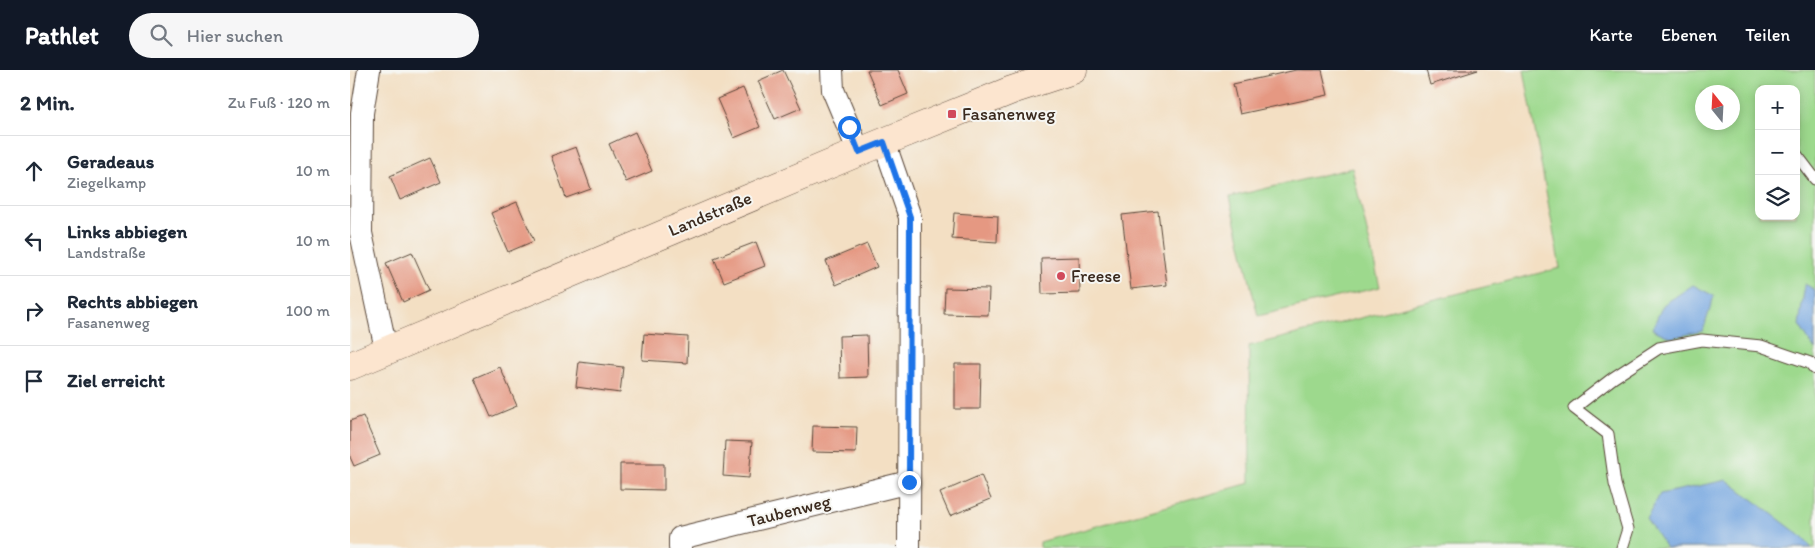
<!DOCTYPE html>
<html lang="de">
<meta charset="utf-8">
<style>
body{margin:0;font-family:Itim,sans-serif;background:#f6f6f7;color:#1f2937}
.controls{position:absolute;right:15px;top:15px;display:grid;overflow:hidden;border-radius:10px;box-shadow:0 2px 12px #0003}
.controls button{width:45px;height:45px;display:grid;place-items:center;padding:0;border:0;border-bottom:1px solid #e0e1e3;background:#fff;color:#1f2937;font:25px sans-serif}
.compass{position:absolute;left:1345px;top:15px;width:45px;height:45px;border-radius:50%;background:#fff;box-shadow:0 2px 12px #0003;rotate:342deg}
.stop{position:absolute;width:15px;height:15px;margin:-11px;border:4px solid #1a73e8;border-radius:50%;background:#fff}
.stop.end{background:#1a73e8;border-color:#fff;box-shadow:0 1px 5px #0008}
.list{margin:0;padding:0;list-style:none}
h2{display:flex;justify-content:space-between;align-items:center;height:65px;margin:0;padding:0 20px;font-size:21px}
h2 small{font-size:16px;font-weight:400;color:#747a83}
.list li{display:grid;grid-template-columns:32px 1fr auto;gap:15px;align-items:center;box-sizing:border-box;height:70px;padding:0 20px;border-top:1px solid #e0e1e3}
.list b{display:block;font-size:19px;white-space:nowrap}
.list p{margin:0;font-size:16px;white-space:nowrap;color:#747a83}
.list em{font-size:16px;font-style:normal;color:#747a83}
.icon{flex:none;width:28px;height:28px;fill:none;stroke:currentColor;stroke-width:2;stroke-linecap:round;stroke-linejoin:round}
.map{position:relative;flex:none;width:1465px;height:478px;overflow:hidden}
header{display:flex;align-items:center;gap:30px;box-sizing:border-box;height:70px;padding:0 25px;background:#111827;color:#fff}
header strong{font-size:24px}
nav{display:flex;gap:28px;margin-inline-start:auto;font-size:18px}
.search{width:350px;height:45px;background:#f6f6f7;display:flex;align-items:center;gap:12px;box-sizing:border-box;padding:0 18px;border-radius:28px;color:#747a83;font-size:19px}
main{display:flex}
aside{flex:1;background:#fff}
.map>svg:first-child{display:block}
</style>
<header>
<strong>Pathlet</strong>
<div class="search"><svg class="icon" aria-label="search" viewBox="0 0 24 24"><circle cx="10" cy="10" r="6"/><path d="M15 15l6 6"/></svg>Hier suchen</div>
<nav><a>Karte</a><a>Ebenen</a><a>Teilen</a></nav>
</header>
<main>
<aside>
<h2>2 Min.<small>Zu Fuß · 120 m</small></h2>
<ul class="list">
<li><svg class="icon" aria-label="ahead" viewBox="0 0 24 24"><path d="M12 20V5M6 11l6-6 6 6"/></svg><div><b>Geradeaus</b><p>Ziegelkamp</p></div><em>10 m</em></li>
<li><svg class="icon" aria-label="left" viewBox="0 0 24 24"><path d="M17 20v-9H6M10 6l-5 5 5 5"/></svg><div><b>Links abbiegen</b><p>Landstraße</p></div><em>10 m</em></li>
<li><svg class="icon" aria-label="right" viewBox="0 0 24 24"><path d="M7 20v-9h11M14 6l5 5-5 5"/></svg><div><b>Rechts abbiegen</b><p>Fasanenweg</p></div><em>100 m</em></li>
<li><svg class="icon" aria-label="arrive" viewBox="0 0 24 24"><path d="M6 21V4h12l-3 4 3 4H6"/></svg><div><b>Ziel erreicht</b></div></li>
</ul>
</aside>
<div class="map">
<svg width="1465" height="478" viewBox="0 0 1465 478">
<rect width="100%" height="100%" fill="#f6f6f2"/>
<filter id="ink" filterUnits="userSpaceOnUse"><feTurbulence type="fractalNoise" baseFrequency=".02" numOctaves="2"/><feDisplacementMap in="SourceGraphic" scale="10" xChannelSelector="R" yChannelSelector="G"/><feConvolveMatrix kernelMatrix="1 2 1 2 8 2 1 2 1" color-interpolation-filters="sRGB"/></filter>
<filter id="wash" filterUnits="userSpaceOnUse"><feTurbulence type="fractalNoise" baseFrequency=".0096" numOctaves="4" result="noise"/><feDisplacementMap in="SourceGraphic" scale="20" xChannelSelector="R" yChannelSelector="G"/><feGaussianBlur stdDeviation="1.12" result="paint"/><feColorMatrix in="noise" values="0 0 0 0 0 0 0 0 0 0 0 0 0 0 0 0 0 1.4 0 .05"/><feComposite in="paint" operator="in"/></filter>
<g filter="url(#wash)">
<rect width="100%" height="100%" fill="#f3dfc3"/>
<path fill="#9dd98d" stroke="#6c8256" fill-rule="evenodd" d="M1174 0H1465V478H690V472L900 413 899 276 1210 198ZM1409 19H1446V146H1409ZM1352 22H1382V52H1352Z
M1002 98 1030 217 908 246 880 127Z"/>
<path fill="#75a6e0" stroke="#58687f" d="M1455 214 1465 220V280L1449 255Z
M1343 215 1364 226 1353 261 1321 268 1302 259 1313 235Z
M1377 410 1450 465 1462 478H1316L1296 448 1310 424Z"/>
<g id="blocks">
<path fill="#e59882" d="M433 0 451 38 425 49 408 11Z
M517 0H548L558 24 532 35Z
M946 0H972L978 25 890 44 883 14Z
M1076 0H1128L1080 15Z
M393 18 410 57 384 68 367 29Z
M285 62 302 101 276 112 259 74Z
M226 77 241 119 216 128 201 86Z
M80 88 91 112 50 130 40 106Z
M167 132 184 171 158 182 141 143Z
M808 141 817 215 781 219 772 145Z
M604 143 648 146 647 172 602 169Z
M406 172 415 196 374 212 364 188Z
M517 174 527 197 486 215 476 191Z
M62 182 79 220 53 232 36 193Z
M729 187 730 223 692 224 691 188Z
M595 218 639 219 638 245 594 244Z
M294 264 338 267 337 293 292 290Z
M517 265 518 307 490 308 489 266Z
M229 292 273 297 270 323 226 317Z
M605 294H631L630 339H605Z
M150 297 167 336 141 347 124 308Z
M13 346 30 385 4 396 0 387V351Z
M463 356 507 357 506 383 462 382Z
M375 371 402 372 399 408 373 406Z
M270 394H314V420L270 419Z
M631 405 641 429 600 446 590 423Z"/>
</g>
</g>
<g filter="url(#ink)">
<use href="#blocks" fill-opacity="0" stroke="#574537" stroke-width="1"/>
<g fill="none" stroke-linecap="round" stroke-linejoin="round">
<defs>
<path id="lane" d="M1446 84 1465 109
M1272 478 1278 459 1265 414 1258 364 1224 338 1263 308 1309 278 1352 270 1411 276 1460 293 1465 299"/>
<path id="street" d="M19 0 12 43 11 163 36 279
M482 0 483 20 509 82
M534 72 560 147 559 478
M330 478V468L559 412"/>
<path id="secondary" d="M0 296 509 82 662 20 723 0"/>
</defs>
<use href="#lane" stroke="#574537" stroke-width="13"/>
<use href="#street" stroke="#574537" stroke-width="24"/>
<use href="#secondary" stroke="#574537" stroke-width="29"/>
<use href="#lane" stroke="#fff" stroke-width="11"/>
<use href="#street" stroke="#fff" stroke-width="22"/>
<use href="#secondary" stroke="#fce5cf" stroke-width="28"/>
</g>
</g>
<g fill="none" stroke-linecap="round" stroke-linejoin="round" filter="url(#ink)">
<path stroke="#1a73e8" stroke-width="6" d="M499 57 509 82 534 72 560 147 559 412"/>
</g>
<g fill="#d1495b" stroke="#f6f6f2" stroke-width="2">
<rect x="597" y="39" width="10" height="10" rx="2.5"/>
<circle cx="711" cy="206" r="5"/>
</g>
<g text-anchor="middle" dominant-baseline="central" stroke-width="4" stroke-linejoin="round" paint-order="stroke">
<g font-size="18" fill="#3b2a1e" stroke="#f6f6f2" text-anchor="start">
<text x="612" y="44">Fasanenweg</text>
<text x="721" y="206">Freese</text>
</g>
<g font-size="18" fill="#3b2a1e" stroke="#f6f6f2">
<text transform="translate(360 144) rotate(-23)">Landstraße</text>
<text transform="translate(439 441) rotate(-14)">Taubenweg</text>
</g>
</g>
</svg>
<div class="controls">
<button>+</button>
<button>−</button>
<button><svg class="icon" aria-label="layers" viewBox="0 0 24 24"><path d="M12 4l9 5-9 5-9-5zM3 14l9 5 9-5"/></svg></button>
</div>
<svg class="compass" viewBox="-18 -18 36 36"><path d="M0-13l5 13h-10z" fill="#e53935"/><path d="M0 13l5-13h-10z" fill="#747a83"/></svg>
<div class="stop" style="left:499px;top:57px"></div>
<div class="stop end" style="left:559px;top:412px"></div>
</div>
</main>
